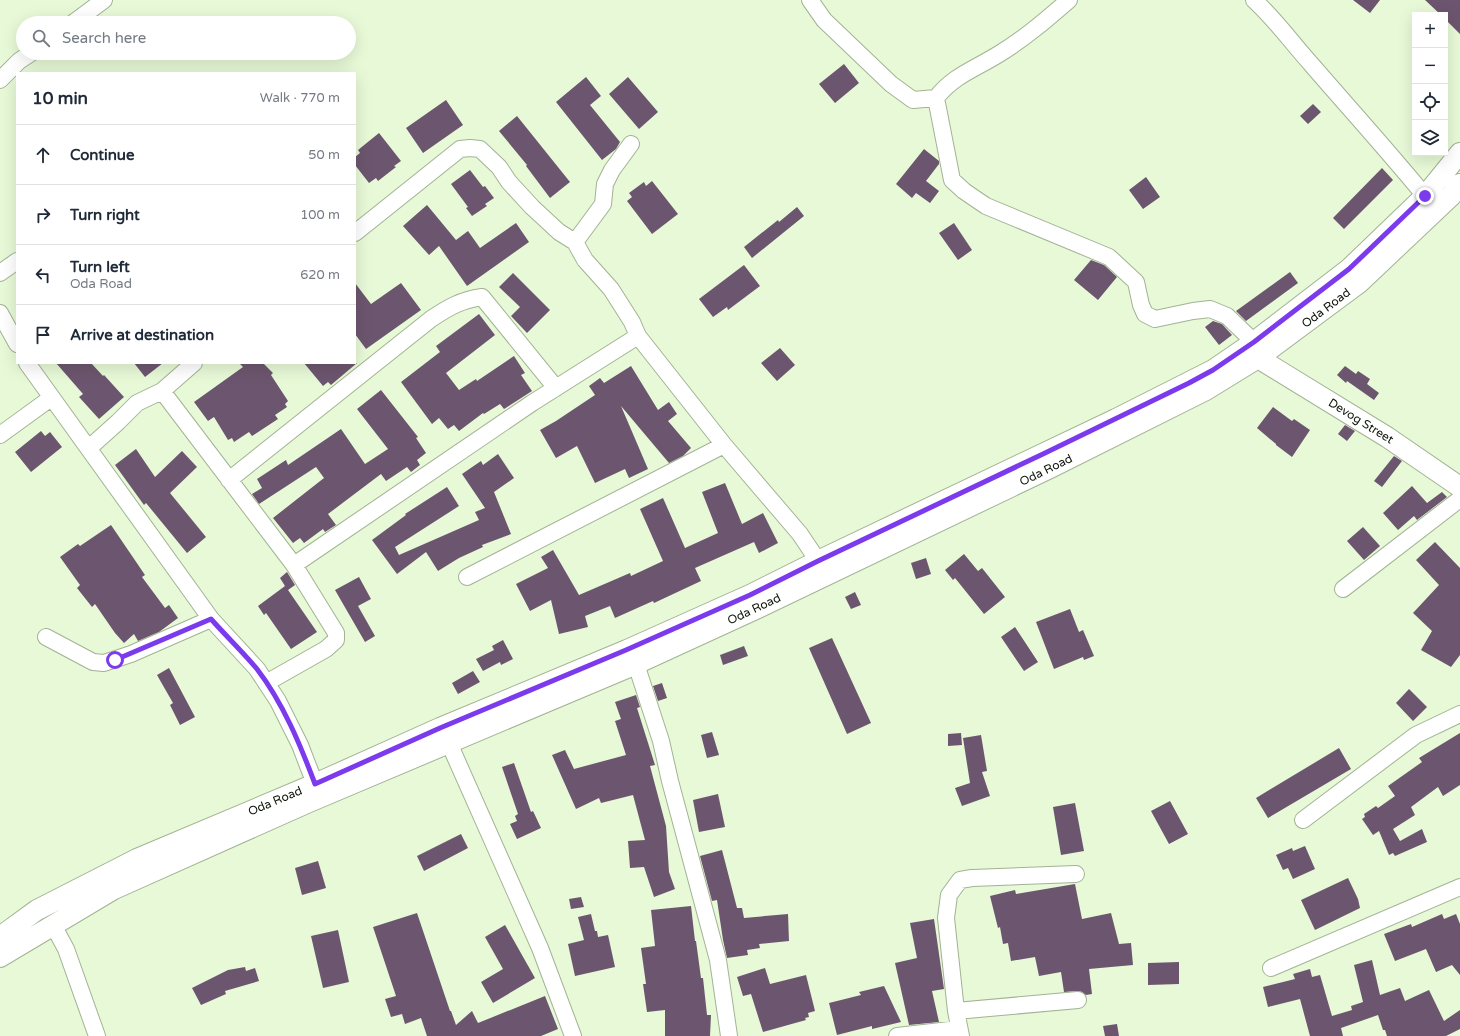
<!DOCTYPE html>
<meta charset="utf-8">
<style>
body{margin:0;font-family:"Varela Round",sans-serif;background:#f2f2f3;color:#1f2937}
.controls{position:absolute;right:12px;top:12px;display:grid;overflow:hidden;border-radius:0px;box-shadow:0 4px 16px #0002}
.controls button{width:36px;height:36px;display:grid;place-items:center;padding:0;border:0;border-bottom:1px solid #e0e1e3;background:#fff;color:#1f2937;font:20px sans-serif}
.stop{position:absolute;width:12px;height:12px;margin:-9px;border:3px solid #7c3aed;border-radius:50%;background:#fff}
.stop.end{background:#7c3aed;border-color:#fff;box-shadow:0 1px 4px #0008}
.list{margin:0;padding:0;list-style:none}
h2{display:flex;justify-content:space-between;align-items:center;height:52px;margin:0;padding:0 16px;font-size:17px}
h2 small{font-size:13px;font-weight:400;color:#747a83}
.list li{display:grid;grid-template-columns:26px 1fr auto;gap:12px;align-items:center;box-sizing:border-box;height:60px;padding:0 16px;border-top:1px solid #e0e1e3}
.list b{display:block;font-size:15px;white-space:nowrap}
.list p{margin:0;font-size:13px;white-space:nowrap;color:#747a83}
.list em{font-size:13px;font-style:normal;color:#747a83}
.icon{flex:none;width:22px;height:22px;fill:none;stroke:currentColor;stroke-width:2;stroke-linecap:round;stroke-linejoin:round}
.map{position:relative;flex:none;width:1460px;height:1036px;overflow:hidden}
.search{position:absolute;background:#fff;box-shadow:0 4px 16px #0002;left:16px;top:16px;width:340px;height:44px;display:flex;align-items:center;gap:10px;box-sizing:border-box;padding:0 14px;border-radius:22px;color:#747a83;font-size:15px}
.panel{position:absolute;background:#fff;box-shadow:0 4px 16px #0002;left:16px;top:72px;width:340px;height:292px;border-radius:0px}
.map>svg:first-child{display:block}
</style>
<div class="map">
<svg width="1460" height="1036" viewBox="0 0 1460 1036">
<rect width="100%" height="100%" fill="#e7f9d7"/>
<path fill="#6c566f" d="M1353 0H1380L1370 13Z
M1425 0H1460V34L1445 19V15H1441Z
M844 64 859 83 835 103 819 84Z
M586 77 601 96 590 105 620 142 616 149 602 160 556 102Z
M628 77 658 112 639 129 609 94Z
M446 100 463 125 423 153 406 128Z
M1313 104 1321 112 1308 124 1300 116Z
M517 116 570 182 550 198 526 166 527 165 499 131Z
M379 133 401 161 394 166 396 167 378 181 376 178 369 183 355 165V157L360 153 358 150Z
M924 149 939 161V164L926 181 939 191 930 203 916 193 912 198 896 184Z
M1382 168 1393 180 1344 229 1333 218Z
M470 170 483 187 485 186 494 198 485 204 487 206 472 216 466 208 468 207 451 184Z
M1146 177 1160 197 1143 209 1129 190Z
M652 181 678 214 652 234 627 201 632 197 629 193 644 182 646 186Z
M427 205 456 240 468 231 480 248 516 223 529 242 467 286 439 246 429 255 403 226Z
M797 207 804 216 752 258 744 247 778 220 779 222Z
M954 223 972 250 958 260 939 233Z
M1091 260 1104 265 1117 277 1098 300 1074 280Z
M744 265 760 286 728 310 727 307 713 317 699 299Z
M1290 272 1298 283 1246 321 1236 311Z
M513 273 550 310 527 333 511 316 520 307 499 287Z
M355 283 371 304 401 283 421 310 366 349 355 334Z
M479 314 495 335 446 373 459 390 476 379 477 381 514 356 525 373 521 375 532 391 504 409 500 404 484 414 483 413 459 431 454 425 448 429 439 418 432 424 401 382 440 352 436 346Z
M1213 321 1222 324 1232 335 1219 345 1205 327Z
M780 348 795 365 777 381 761 363Z
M56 363H91L103 376 104 375 124 397 99 419 79 397 83 394Z
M134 363H163L145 377Z
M239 363H263L273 373 271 375 288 401 285 404 287 407 275 415 278 419 252 436 249 432 234 442 232 438 228 440 214 417 208 421 194 402 243 367Z
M304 363H357L331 385 328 382 323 386Z
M631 366 658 410 669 402 677 414 668 421 691 448 683 456 669 463 621 406 648 469 629 478 625 469 595 483 577 446 556 458 540 430 556 421 595 395 589 386 600 378 604 383Z
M1345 366 1356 374 1358 371 1370 379 1367 384 1379 393 1374 400 1347 381 1346 383 1337 375Z
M381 390 418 437 416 438 426 453 417 460 420 465 411 472 407 467 386 481 381 474 328 514 336 525 325 532 323 529 304 543 300 538 293 543 273 518 324 478 316 467 259 504 252 494 262 488 257 479 286 460 288 465 341 429 365 464 388 449 357 409Z
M1273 407 1292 421 1294 419 1310 430 1292 457 1276 445V444L1257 428Z
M1345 425 1355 431 1347 441 1338 434Z
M41 431 45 436 50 432 62 447 31 472 15 452Z
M136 449 155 477 182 451 197 467 170 493 206 537 187 553 146 503 144 505 115 465Z
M498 454 514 478 494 492 511 534 482 545 483 547 459 558 438 571 426 552 397 574 372 540 406 515 405 514 447 487 459 506 395 547 399 555 479 520 475 512 485 508 462 474 481 461 483 465Z
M1394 456 1402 461 1382 487 1374 481Z
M725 483 742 524 763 513 778 543 759 553 754 542 695 568 701 581 654 603 653 601 615 618 610 606 585 616 588 627 559 634 551 600 530 611 516 584 548 568 541 557 553 550 579 595 630 573 631 576 663 561 640 509 663 498 685 548 718 533 702 492Z
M1412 486 1427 503 1442 492 1447 497 1417 520 1414 516 1398 530 1383 513Z
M111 525 145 575 142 577 165 608 169 605 178 618 159 632 138 641 134 634 124 643 115 633 95 604 92 607 77 588 80 585 60 557 78 544 80 546Z
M1363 527 1380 546 1364 560 1347 541Z
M1435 542 1460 568V655L1451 667 1421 650 1432 631 1413 613 1439 585 1416 560Z
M964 554 978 571 982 568 1005 597 984 614 955 578 953 580 945 570Z
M926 558 931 574 916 579 911 563Z
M287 572 295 585 288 590 317 632 291 649 266 613 264 615 258 606 285 586 280 578Z
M359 577 371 599 358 606 375 636 365 642 335 590Z
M855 592 861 605 851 609 845 597Z
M1070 609 1079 632 1083 630 1094 656 1084 660 1083 657 1054 669 1036 622Z
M1015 627 1038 662 1024 671 1001 637Z
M832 638 871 723 847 734 809 648Z
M503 640 513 659 501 665 500 662 483 671 476 659 494 650 492 646Z
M744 646 748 656 723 665 720 655Z
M169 668 195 717 180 725 170 705 173 703 157 675Z
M473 671 480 682 458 694 452 683Z
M662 683 667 698 658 701 653 686Z
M1409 689 1427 707 1413 721 1396 703Z
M636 695 640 707 637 708 655 765 650 766 666 826 669 872 675 889 654 897 644 867 630 868 628 841 645 840 633 795 601 803 599 798 576 809 552 755 565 750 574 769 626 755 615 721 621 719 615 702Z
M712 732 719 755 707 758 701 735Z
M961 733 962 745 948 746V734Z
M1460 733V785L1443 796 1438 787 1411 807 1415 815 1393 829 1400 841 1422 829 1427 842 1395 856 1393 853 1389 855 1379 831 1373 835 1362 819 1365 817 1364 814 1376 806 1378 808 1395 796 1388 786 1422 762 1419 758Z
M981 735 987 771 982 772 990 796 962 806 955 788 970 783 963 738Z
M1339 748 1351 769 1268 818 1256 798Z
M514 763 531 812 533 811 541 828 517 839 510 824 517 821 515 816 518 814 502 767Z
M718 794 725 827 699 832 693 800Z
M1170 801 1188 834 1169 844 1151 811Z
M1075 803 1084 851 1061 855 1053 807Z
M461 834 468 848 424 871 417 856Z
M1305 846 1315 869 1293 879 1288 868 1283 870 1276 855 1292 848 1293 851Z
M722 850 737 908H742L744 918 788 914 789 941 759 944 760 948 747 950 748 955 727 958 723 940 717 900 712 901 700 856Z
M318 861 326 888 302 895 295 868Z
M1348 878 1358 899 1360 908 1315 930 1301 900Z
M1075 884 1082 919 1111 913 1119 944 1131 943 1133 965 1089 969 1092 994 1086 995 1082 992 1078 991 1064 992 1061 972 1039 976 1035 957 1011 961 1008 943 1003 944 1000 927 998 928 990 896 1015 890 1016 894Z
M581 897 584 907 571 909 569 899Z
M691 906 695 941H696L701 978H703L707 1015H711L710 1036H665V1010L647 1012 643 984H646L641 948 655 946 651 910Z
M417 913 450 1011H451L456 1025 472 1011 478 1023 545 996 558 1029 541 1036H427L421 1018 405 1024 402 1014 391 1017 385 999 396 996 373 927Z
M591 914 595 931H597L598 937 608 935 615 967 575 976 568 944 584 940 578 917Z
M1442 914 1444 919 1456 914 1460 924V975L1452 965 1436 972 1426 949 1395 961 1384 934 1411 924 1412 927Z
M934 919 944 989 932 991 939 1022 909 1025 895 963 917 958 910 923Z
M505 925 535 978 493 1003 481 982 503 969 485 937Z
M338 930 349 982 323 988 311 936Z
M1372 960 1380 995 1400 988 1405 1001 1429 990 1444 1021 1460 1010V1029L1446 1036H1387L1385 1030H1383L1378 1015 1341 1028 1343 1036H1310L1300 999 1268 1007 1263 987 1295 979 1293 974 1310 969 1312 977 1320 975 1332 1016 1352 1010 1351 1006 1363 1002 1354 965Z
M1179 962V984L1148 985V963Z
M245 967 246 971 255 968 259 981 225 991 226 994 201 1005 192 988 228 970Z
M765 968 770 984 806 975 815 1011 808 1013 809 1017 805 1018 806 1020 763 1032 751 994 743 996 737 977Z
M884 986 901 1022 872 1029V1026L837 1035 829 1003 861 995 859 992Z
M1117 1024 1119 1036H1105L1103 1026Z"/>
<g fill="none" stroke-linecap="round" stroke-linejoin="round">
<defs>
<path id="minor" d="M810 0 824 20 891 84 913 100 936 98C954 75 975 69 999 54 1024 39 1047 19 1069 0
M1254 0C1275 19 1292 43 1311 64 1349 108 1388 151 1425 196
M73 23 104 0
M0 80 19 61 31 53
M936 98 952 180 964 191 986 206 1109 257 1136 282 1141 305 1145 314 1155 319 1193 311 1210 309 1227 316 1254 342
M355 233 460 149 470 148 480 149 499 167 509 182 532 207 559 232 575 242 585 260 611 289 632 322 638 336
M575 242 603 204 605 184 612 170 631 144
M0 273 17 261
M0 313 17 344
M27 363 211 619 257 669 278 701 300 745 315 784
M162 391 294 565 336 633V640L326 649 266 683
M0 435 51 398
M89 448 118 422 137 403 162 391 194 363
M229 480 431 319C449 307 461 300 482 297L556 388
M294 565 532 403 638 336 724 445 800 534 818 561
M467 577 724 445
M1343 589 1460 499
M46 637 93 662 104 663 131 654 211 619
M636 664 661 741 670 781 718 960 729 1036
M449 743 540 948 573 1036
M1303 820 1416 735 1460 714
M53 925 66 949 97 1036
M1271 968 1460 887
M956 1011 1078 1000
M897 1036 959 1029
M961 1036 956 1011 946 918 949 895 960 880 972 878 1076 874"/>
<path id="tertiary" d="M1258 358 1387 437 1460 487
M0 937 37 910 137 859 315 784 440 728 627 650 750 595 818 561 1116 419 1213 370 1254 342 1349 269 1425 196 1460 153
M0 957 114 889 309 802 636 664 758 608 1052 467 1206 390 1258 358 1359 283 1451 196 1460 184"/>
</defs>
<use href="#minor" stroke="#a2b393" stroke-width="18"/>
<use href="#tertiary" stroke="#a2b393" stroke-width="22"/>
<use href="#minor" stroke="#fff" stroke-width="16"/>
<use href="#tertiary" stroke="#fff" stroke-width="20"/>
</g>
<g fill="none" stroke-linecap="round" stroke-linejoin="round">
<path stroke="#7c3aed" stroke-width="5" d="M115 660 211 619C226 636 243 652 257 669 283 703 300 744 315 784L440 728 626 650 750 595 818 561 1043 454 1189 383 1213 370 1254 342 1349 269 1425 196"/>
</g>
<g text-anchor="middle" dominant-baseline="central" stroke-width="4" stroke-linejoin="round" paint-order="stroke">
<g font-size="12" fill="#0d1308" stroke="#fff">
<text transform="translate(1326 308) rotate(-37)">Oda Road</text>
<text transform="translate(1361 421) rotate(32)">Devog Street</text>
<text transform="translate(1046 470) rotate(-26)">Oda Road</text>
<text transform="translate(754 609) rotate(-25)">Oda Road</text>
<text transform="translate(275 801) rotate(-23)">Oda Road</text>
</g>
</g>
</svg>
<div class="controls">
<button>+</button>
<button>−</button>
<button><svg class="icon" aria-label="locate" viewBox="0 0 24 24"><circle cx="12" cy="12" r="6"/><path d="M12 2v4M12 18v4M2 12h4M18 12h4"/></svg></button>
<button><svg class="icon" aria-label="layers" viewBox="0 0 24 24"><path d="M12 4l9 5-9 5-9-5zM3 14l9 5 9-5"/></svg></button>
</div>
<div class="stop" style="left:115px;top:660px"></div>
<div class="stop end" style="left:1425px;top:196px"></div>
<div class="search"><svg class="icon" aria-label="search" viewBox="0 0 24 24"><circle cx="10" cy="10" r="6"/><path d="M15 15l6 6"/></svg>Search here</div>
<section class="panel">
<h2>10 min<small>Walk · 770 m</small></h2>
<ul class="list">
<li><svg class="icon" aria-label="ahead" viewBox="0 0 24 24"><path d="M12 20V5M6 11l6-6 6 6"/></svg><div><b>Continue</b></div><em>50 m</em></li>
<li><svg class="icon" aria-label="right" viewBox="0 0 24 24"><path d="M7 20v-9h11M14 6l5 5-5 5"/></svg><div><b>Turn right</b></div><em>100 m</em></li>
<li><svg class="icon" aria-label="left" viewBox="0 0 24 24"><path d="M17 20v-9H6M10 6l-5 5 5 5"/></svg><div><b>Turn left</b><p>Oda Road</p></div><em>620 m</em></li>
<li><svg class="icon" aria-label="arrive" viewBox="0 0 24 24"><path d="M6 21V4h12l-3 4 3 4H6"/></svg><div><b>Arrive at destination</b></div></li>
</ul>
</section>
</div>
